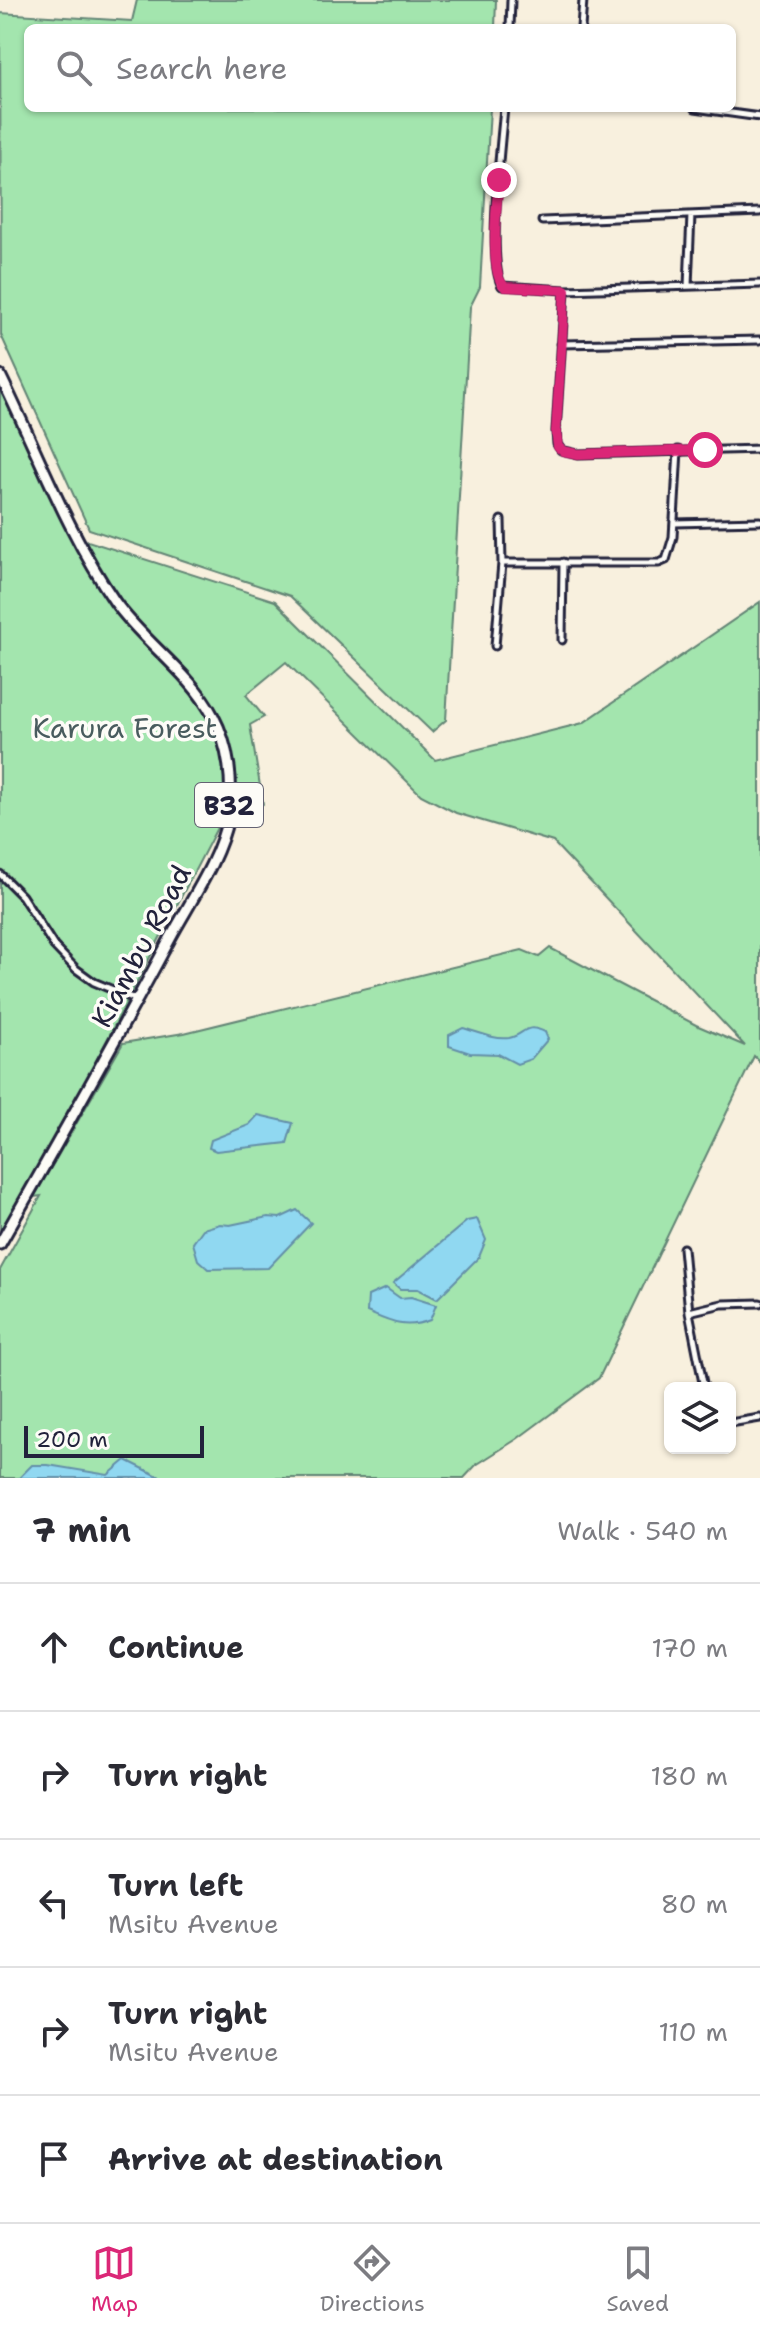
<!DOCTYPE html>
<meta charset="utf-8">
<style>
body{margin:0;font-family:"Shantell Sans",sans-serif;background:#f2f2f3;color:#2b2b33}
.controls{position:absolute;right:24px;bottom:24px;display:grid;overflow:hidden;border-radius:12px;box-shadow:0 2px 6px #0004}
.controls button{width:72px;height:72px;display:grid;place-items:center;padding:0;border:0;border-bottom:2px solid #e1e1e2;background:#fff;color:#2b2b33;font:40px sans-serif}
.scale{position:absolute;left:24px;bottom:20px;width:180px;box-sizing:border-box;padding-left:8px;border:4px solid #22223b;border-top:0;font-size:22px;line-height:28px;white-space:nowrap;color:#22223b;-webkit-text-stroke:6px #fdfcf7;paint-order:stroke}
.stop{position:absolute;width:24px;height:24px;margin:-18px;border:6px solid #db2777;border-radius:50%;background:#fff}
.stop.end{background:#db2777;border-color:#fff;box-shadow:0 2px 8px #0008}
.list{margin:0;padding:0;list-style:none}
h2{display:flex;justify-content:space-between;align-items:center;height:104px;margin:0;padding:0 32px;font-size:34px}
h2 small{font-size:26px;font-weight:400;color:#7c7c81}
.list li{display:grid;grid-template-columns:52px 1fr auto;gap:24px;align-items:center;box-sizing:border-box;height:128px;padding:0 32px;border-top:2px solid #e1e1e2}
.list b{display:block;font-size:30px;white-space:nowrap}
.list p{margin:0;font-size:26px;white-space:nowrap;color:#7c7c81}
.list em{font-size:26px;font-style:normal;color:#7c7c81}
.icon{flex:none;width:44px;height:44px;fill:none;stroke:currentColor;stroke-width:2;stroke-linecap:round;stroke-linejoin:round}
.map{position:relative;flex:none;width:760px;height:1478px;overflow:hidden}
.search{position:absolute;background:#fff;box-shadow:0 2px 6px #0004;left:24px;right:24px;top:24px;height:88px;display:flex;align-items:center;gap:20px;box-sizing:border-box;padding:0 28px;border-radius:12px;color:#7c7c81;font-size:30px}
.sheet{height:744px;background:#fff}
nav{display:flex;justify-content:space-around;align-items:center;box-sizing:border-box;height:112px;border-top:2px solid #e1e1e2;background:#fff;font-size:22px;color:#7c7c81}
nav a{display:grid;justify-items:center;gap:4px}
nav .on{color:#db2777}
.map>svg:first-child{display:block}
</style>
<div class="map">
<svg width="760" height="1478" viewBox="0 0 760 1478">
<rect width="100%" height="100%" fill="#f8f0de"/>
<filter id="ink" filterUnits="userSpaceOnUse"><feTurbulence type="fractalNoise" baseFrequency=".0125" numOctaves="2"/><feDisplacementMap in="SourceGraphic" scale="16" xChannelSelector="R" yChannelSelector="G"/><feConvolveMatrix kernelMatrix="1 2 1 2 8 2 1 2 1" color-interpolation-filters="sRGB"/></filter>
<g filter="url(#ink)">
<path fill="#a3e5ae" stroke="#628474" stroke-width="2" d="M137 0H496L495 28H28V108H490L480 287 470 307 446 720 432 732 290 596 89 529 1 335 0 13 132 21Z
M0 382 72 536 275 601 435 760 583 723 760 602V1062L754 1056 599 1378 517 1439 476 1465 464 1478H0V1270L41 1196 34 1197 123 1043 184 1033 522 950 539 957 550 948 696 1025 745 1046 553 842 456 813 421 795 286 662 246 695 264 717 250 725 263 804 220 822 0 1246Z"/>
<path fill="#90d8f1" stroke="#648fa8" stroke-width="2" d="M463 1028C477 1032 495 1040 509 1038 525 1035 524 1022 545 1032L548 1039 531 1059 517 1064 498 1054 470 1053 449 1046V1035Z
M258 1115 293 1123 287 1143 216 1151 209 1148 211 1140 249 1125Z
M297 1210 311 1223 268 1268 208 1269 198 1260 193 1243 203 1229 220 1224 230 1225 268 1217 280 1218Z
M477 1219 486 1240 479 1257 437 1299 418 1289H400L393 1283 467 1221Z
M386 1288 400 1298 411 1297 436 1305 430 1320C405 1330 390 1322 367 1312L368 1296Z
M126 1460 162 1478H19L32 1465H48L108 1475Z"/>
<g fill="none" stroke-linecap="round" stroke-linejoin="round">
<defs>
<path id="minor" d="M510 28 511 0
M581 28 583 0
M504 108C501 142 487 262 502 286L565 290 760 284
M695 108 760 117
M542 221 760 212
M688 286 691 215
M565 290 556 431 557 444 561 450 578 454 760 449
M561 344 760 340
M674 523 760 521
M502 563H659L666 560 673 537 678 450
M562 640 563 562
M495 646 502 563 501 520
M0 874 22 896 54 946 76 969 94 982 137 1000
M683 1248 689 1312 704 1388
M689 1312 722 1304 760 1303
M730 1423 760 1418"/>
<path id="trunk" d="M0 375C37 450 67 532 115 602 143 642 191 673 213 716 229 746 234 784 228 817 220 859 191 900 171 937 116 1040 58 1142 0 1244"/>
</defs>
<use href="#minor" stroke="#22223b" stroke-width="11"/>
<use href="#trunk" stroke="#22223b" stroke-width="15"/>
<use href="#minor" stroke="#fdfcf7" stroke-width="5"/>
<use href="#trunk" stroke="#fdfcf7" stroke-width="9"/>
</g>
</g>
<g fill="none" stroke-linecap="round" stroke-linejoin="round" filter="url(#ink)">
<path stroke="#db2777" stroke-width="10" d="M499 180C497 203 488 274 505 287L565 290 556 431 558 447 563 451 578 454 705 450"/>
</g>
<g text-anchor="middle" dominant-baseline="central" stroke-width="7" stroke-linejoin="round" paint-order="stroke">
<rect fill="#fdfcf7" stroke="#646373" stroke-width="2" x="195" y="783" width="68" height="44" rx="6"/>
<g font-size="26" font-weight="bold" fill="#22223b">
<text x="229" y="805">B32</text>
</g>
<g font-size="28" fill="#495c5e" stroke="#fdfcf7">
<text x="125" y="728">Karura Forest</text>
</g>
<g font-size="28" fill="#22223b" stroke="#fdfcf7">
<text transform="translate(141 946) rotate(-62)">Kiambu Road</text>
</g>
</g>
</svg>
<div class="controls">
<button><svg class="icon" aria-label="layers" viewBox="0 0 24 24"><path d="M12 4l9 5-9 5-9-5zM3 14l9 5 9-5"/></svg></button>
</div>
<div class="scale">200 m</div>
<div class="stop" style="left:705px;top:450px"></div>
<div class="stop end" style="left:499px;top:180px"></div>
<div class="search"><svg class="icon" aria-label="search" viewBox="0 0 24 24"><circle cx="10" cy="10" r="6"/><path d="M15 15l6 6"/></svg>Search here</div>
</div>
<section class="sheet">
<h2>7 min<small>Walk · 540 m</small></h2>
<ul class="list">
<li><svg class="icon" aria-label="ahead" viewBox="0 0 24 24"><path d="M12 20V5M6 11l6-6 6 6"/></svg><div><b>Continue</b></div><em>170 m</em></li>
<li><svg class="icon" aria-label="right" viewBox="0 0 24 24"><path d="M7 20v-9h11M14 6l5 5-5 5"/></svg><div><b>Turn right</b></div><em>180 m</em></li>
<li><svg class="icon" aria-label="left" viewBox="0 0 24 24"><path d="M17 20v-9H6M10 6l-5 5 5 5"/></svg><div><b>Turn left</b><p>Msitu Avenue</p></div><em>80 m</em></li>
<li><svg class="icon" aria-label="right" viewBox="0 0 24 24"><path d="M7 20v-9h11M14 6l5 5-5 5"/></svg><div><b>Turn right</b><p>Msitu Avenue</p></div><em>110 m</em></li>
<li><svg class="icon" aria-label="arrive" viewBox="0 0 24 24"><path d="M6 21V4h12l-3 4 3 4H6"/></svg><div><b>Arrive at destination</b></div></li>
</ul>
</section>
<nav>
<a class="on"><svg class="icon" aria-label="map" viewBox="0 0 24 24"><path d="M3 6l6-2 6 2 6-2v14l-6 2-6-2-6 2zM9 4v14M15 6v14"/></svg>Map</a>
<a><svg class="icon" aria-label="directions" viewBox="0 0 24 24"><path d="M12 3l9 9-9 9-9-9zM9 14v-3h6M13 9l2 2-2 2"/></svg>Directions</a>
<a><svg class="icon" aria-label="saved" viewBox="0 0 24 24"><path d="M7 4h10v16l-5-4-5 4z"/></svg>Saved</a>
</nav>
